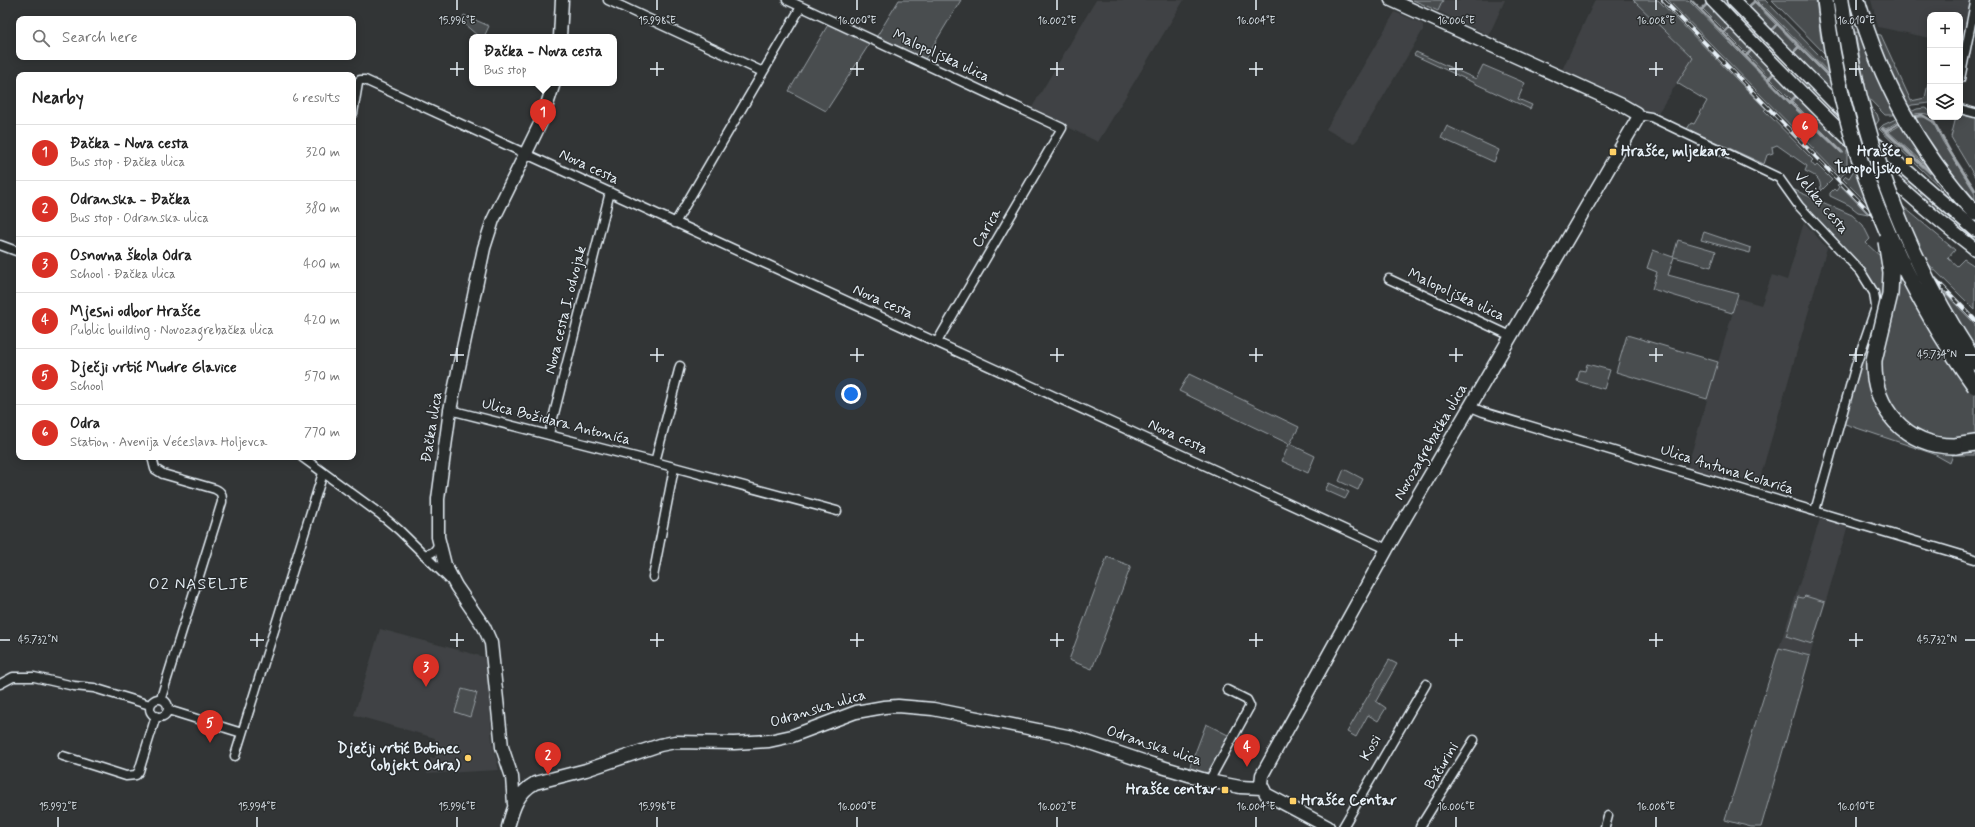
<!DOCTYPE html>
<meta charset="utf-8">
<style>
body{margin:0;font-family:Mynerve,sans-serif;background:#f2f2f2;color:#222}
.controls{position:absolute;right:12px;top:12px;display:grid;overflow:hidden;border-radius:8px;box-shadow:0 2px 10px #0003}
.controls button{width:36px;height:36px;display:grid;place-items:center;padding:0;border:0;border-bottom:1px solid #e0e0e0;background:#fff;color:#222;font:20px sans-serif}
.you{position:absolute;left:851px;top:394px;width:14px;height:14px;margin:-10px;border:3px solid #fff;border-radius:50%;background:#1a73e8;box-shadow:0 0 0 6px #1a73e833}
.badge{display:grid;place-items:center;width:26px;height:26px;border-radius:50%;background:#d93025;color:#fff;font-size:13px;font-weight:700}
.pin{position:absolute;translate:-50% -33px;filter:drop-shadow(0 1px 2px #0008)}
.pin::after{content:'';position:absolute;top:21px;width:14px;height:12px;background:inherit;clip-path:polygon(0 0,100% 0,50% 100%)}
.popup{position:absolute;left:469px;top:34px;width:148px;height:52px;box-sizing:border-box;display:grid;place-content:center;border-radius:8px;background:#fff;filter:drop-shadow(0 1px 3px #0005);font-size:13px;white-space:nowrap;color:#767676}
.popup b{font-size:15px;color:#222}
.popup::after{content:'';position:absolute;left:50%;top:100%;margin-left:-8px;border:8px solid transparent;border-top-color:#fff}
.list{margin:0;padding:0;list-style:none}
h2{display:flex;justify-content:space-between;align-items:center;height:52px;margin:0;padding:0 16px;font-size:17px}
h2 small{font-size:13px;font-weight:400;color:#767676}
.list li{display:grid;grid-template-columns:26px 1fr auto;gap:12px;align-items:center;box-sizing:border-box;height:56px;padding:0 16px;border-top:1px solid #e0e0e0}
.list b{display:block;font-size:15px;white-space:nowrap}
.list p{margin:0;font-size:13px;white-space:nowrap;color:#767676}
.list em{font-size:13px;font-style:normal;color:#767676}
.icon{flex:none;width:22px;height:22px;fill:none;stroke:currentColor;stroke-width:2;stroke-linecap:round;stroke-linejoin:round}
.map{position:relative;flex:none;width:1975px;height:827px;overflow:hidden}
.search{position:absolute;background:#fff;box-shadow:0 2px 10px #0003;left:16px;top:16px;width:340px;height:44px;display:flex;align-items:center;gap:10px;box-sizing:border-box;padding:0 14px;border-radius:8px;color:#767676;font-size:15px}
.panel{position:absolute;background:#fff;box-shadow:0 2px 10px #0003;left:16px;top:72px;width:340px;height:388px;border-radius:8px}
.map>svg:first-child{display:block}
</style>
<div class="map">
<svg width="1975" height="827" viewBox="0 0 1975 827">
<rect width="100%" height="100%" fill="#323536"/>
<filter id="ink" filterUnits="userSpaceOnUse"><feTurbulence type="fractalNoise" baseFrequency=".025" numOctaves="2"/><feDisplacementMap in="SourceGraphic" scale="8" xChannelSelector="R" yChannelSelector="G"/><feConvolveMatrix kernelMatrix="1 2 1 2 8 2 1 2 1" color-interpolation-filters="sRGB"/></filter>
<g filter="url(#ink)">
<path fill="#3f4244" d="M1096 0H1184L1098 142 1031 109Z
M1443 0H1505L1489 35 1438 11Z
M1595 0H1633L1693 58 1656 116 1561 72Z
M1871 0H1973L1964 45 1960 44V15H1930V38L1878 27Z
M1395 12 1421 23 1423 25V30L1358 139 1354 143 1349 142 1326 129Z
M1804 222 1827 248 1758 485 1728 476 1726 480 1687 468 1737 298 1761 305 1772 275 1787 280Z
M1820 519 1848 525 1810 656 1779 648Z
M380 629 488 658 492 741 499 770 427 774 430 758H435V738L354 715Z"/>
<path fill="#494d4f" stroke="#989fa4" d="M899 0H961L925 59 877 36Z
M1413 0H1443L1438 11Z
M1633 0H1658L1766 109 1764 110 1813 160 1811 162 1815 167 1817 165 1832 180 1821 191C1821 178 1816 176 1805 171L1807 166 1777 145 1772 147 1773 153 1767 155 1764 164 1687 129 1691 123 1694 124 1707 101 1677 83 1693 58Z
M1668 0H1688L1792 106 1841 153H1844L1792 101 1798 96 1850 147 1847 150V170L1841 177Z
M1719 0H1726L1861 136 1857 139Z
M1757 0H1765L1877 114 1879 120 1875 126 1868 128 1793 54 1799 48 1860 109 1862 106Z
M1772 0H1816L1821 40 1865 85 1855 32 1881 35 1911 101 1925 98 1930 75V103L1912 105 1892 115H1885Z
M1754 2 1776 25 1770 30 1748 8Z
M1708 4 1730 26 1725 31 1703 9Z
M464 15 489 26 484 37 478 36 462 22Z
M829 23 870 43 826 111 789 91Z
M1777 25 1798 47 1792 52 1771 31Z
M1731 27 1752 49 1747 54 1725 32Z
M1753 50 1774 72 1769 77 1748 55Z
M1416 52 1476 79 1483 65 1525 83 1518 99 1532 105 1530 109 1414 55Z
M1775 73 1797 95 1792 100 1770 78Z
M1925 108 1930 111V115C1914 109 1899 121 1886 129L1883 127 1881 129 1930 174 1932 171 1889 132 1910 119 1919 117H1925L1932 121 1943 142 1975 193V223L1939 188 1940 187 1879 129 1883 125 1917 109Z
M1960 113 1968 116 1969 114 1975 116V177L1951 137 1956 117H1960Z
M1447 126 1499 150 1494 162 1441 138Z
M1867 142 1936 204 1975 236V242L1905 184 1864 146Z
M1867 169 1905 208 1955 250 1948 258 1957 266 1964 259 1975 266V310L1843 179 1846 176 1849 178 1854 170Z
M1839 184 1868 214 1858 212 1849 205 1830 196V193L1834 189 1836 191 1839 187 1837 185Z
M1790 188 1852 215 1863 225 1870 239 1866 243 1881 257 1895 242 1975 324V455H1953L1950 463 1934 454 1842 423 1858 365 1879 307 1878 295Z
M1704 232 1751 248 1750 253 1701 240Z
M1678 240 1716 251 1711 267 1674 257 1668 275 1738 294 1732 313 1652 289 1657 272 1647 268 1653 250 1673 257Z
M1627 335 1718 362 1707 399 1616 372Z
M1587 364 1610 370 1604 389 1577 381 1580 370 1585 371Z
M1189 374 1299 427 1290 444 1315 456 1308 473 1282 461 1289 444 1179 391Z
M1344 469 1363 479 1358 490 1339 481Z
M1329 483 1349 492 1345 499 1325 490Z
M1107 557 1131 566 1092 669 1069 660Z
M1805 596 1825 602 1812 644 1786 636 1798 597 1803 598Z
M1779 648 1810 656 1761 827H1751L1725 820Z
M1389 660 1397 664 1376 701 1386 708 1378 721 1368 715 1356 737 1347 732Z
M462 689 477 693 470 717 455 712Z
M1206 724 1230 736 1212 771 1204 773 1189 769Z"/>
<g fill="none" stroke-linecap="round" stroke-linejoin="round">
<path stroke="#9fa5aa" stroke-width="2.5" d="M1691 0 1790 102 1842 152
M1754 0 1831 78
M1748 7 1755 1
M1701 10 1708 3
M1771 31 1777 24
M1724 33 1730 26
M1793 53 1799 46
M1746 56 1752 49
M1768 79 1775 72
M1790 102 1797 95
M1911 117 1922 115 1934 122 1951 153 1975 190
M1883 129 1930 172
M1886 131 1903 121"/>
<defs>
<path id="street" d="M608 0 763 72
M787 0 1062 128 937 342
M1960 79 1975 3
M1960 109 1975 113
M353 113 358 83 360 80H365L1387 549
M1638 115 1651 117 1779 178 1799 206 1861 272 1874 293 1876 307 1856 365 1815 511
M675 223 801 7
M0 245 19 252
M1389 279 1511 336
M1471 407 1483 412 1975 559
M450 410 655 462 837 511
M549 434 610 192
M152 457 155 469 163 474 215 489C222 492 222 495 222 502L161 698
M302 457 380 514 399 530 450 580
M655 462 680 366
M423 554C432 555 436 551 439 543
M653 577 674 468
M0 684 13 677H34L74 686 94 688 150 705
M150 708a9 9 0 1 1 18 0a9 9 0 1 1-18 0Z
M168 710 242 733
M63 756 126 776 136 775 139 771 156 716
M235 756 323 473
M1209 781 1250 706 1247 700 1227 690
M1343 827 1426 684
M1420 827 1474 740
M1605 827 1608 816"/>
<path id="secondary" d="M1712 0C1795 86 1879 176 1975 249
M1733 0 1867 136 1975 230
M560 37 562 0
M514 804 512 777 502 747 491 643 484 627 456 586 445 565 438 537V499L450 410 484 248 493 220 542 120 554 83
M508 827C513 809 517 793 535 783L586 770 660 745 675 742 734 743 769 741 792 736 856 712 884 707 898 706 933 709 1072 737 1152 764 1209 781 1240 787 1262 788
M1328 827 1266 794 1261 784 1262 775 1387 549 1638 118 1636 113 1622 105 1391 0"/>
<path id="highway" d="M1857 0C1881 82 1917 149 1975 213
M1955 446 1975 443"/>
</defs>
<use href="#street" stroke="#e8f1f8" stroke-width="11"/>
<use href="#secondary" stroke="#e8f1f8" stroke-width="15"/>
<use href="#highway" stroke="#e8f1f8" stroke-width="18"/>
<use href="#street" stroke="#2a2d2e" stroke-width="8"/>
<use href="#secondary" stroke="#2a2d2e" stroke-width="12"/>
<use href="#highway" stroke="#2a2d2e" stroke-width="15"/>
<defs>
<path id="rail" d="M1663 0 1975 320"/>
</defs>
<use href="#rail" stroke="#e8f1f8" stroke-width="4"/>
<use href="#rail" stroke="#2a2d2e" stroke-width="2.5" stroke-dasharray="8" stroke-linecap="butt"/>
<defs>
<path id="highway-bridge" d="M1825 0C1840 139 1894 272 1975 386
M1841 0C1858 129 1903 253 1975 362
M1886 241 1891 273 1890 294 1874 360C1872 408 1906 447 1955 446"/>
</defs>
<use href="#highway-bridge" stroke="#e8f1f8" stroke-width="18" stroke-linecap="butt"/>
<use href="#highway-bridge" stroke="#2a2d2e" stroke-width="15"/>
</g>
</g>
<path fill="none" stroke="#e8f1f8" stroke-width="1.5" d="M457 0V10M657 0V10M857 0V10M1057 0V10M1256 0V10M1456 0V10M1656 0V10M1856 0V10M457 62V76M657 62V76M857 62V76M1057 62V76M1256 62V76M1456 62V76M1656 62V76M1856 62V76M450 69H464M650 69H664M850 69H864M1050 69H1064M1249 69H1263M1449 69H1463M1649 69H1663M1849 69H1863M457 348V362M657 348V362M857 348V362M1057 348V362M1256 348V362M1456 348V362M1656 348V362M1856 348V362M450 355H464M650 355H664M850 355H864M1050 355H1064M1249 355H1263M1449 355H1463M1649 355H1663M1849 355H1863M1965 355H1975M257 633V647M457 633V647M657 633V647M857 633V647M1057 633V647M1256 633V647M1456 633V647M1656 633V647M1856 633V647M0 640H10M250 640H264M450 640H464M650 640H664M850 640H864M1050 640H1064M1249 640H1263M1449 640H1463M1649 640H1663M1849 640H1863M1965 640H1975M58 817V827M257 817V827M457 817V827M657 817V827M857 817V827M1057 817V827M1256 817V827M1456 817V827M1656 817V827M1856 817V827"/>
<g fill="#ffd166" stroke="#2a2d2e" stroke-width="1.5">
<rect x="1609" y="148" width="8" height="8" rx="2"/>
<rect x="1905" y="157" width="8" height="8" rx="2"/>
<circle cx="468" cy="758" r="4"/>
<rect x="1221" y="786" width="8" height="8" rx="2"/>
<rect x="1289" y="797" width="8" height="8" rx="2"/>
</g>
<g text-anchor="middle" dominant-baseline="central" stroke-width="3" stroke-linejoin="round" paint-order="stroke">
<g font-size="15" fill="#e8f1f8" stroke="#2a2d2e">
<text transform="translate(941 56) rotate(25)">Malopoljska ulica</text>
<text transform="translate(589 167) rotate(25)">Nova cesta</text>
<text transform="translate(1821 203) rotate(50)">Velika cesta</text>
<text transform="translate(987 228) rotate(-60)">Carica</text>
<text transform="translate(1456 295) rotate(25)">Malopoljska ulica</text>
<text transform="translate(883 302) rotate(24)">Nova cesta</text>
<text transform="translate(566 310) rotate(-76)">Nova cesta I. odvojak</text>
<text transform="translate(556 422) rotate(14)">Ulica Božidara Antonića</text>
<text transform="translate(432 427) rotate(-81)">Đačka ulica</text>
<text transform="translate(1178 437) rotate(25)">Nova cesta</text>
<text transform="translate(1431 442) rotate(-60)">Novozagrebačka ulica</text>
<text transform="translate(1727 470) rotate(17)">Ulica Antuna Kolarića</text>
<text transform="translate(818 709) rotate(-17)">Odranska ulica</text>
<text transform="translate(1154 746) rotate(18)">Odranska ulica</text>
<text transform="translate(1371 748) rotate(-60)">Kosi</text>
<text transform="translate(1442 766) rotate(-59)">Bačurini</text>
</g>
<g font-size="15" font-weight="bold" fill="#e8f1f8" stroke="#2a2d2e" text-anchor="end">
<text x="1621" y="152" text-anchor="start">Hrašće, mljekara</text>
<text x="1901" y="152">Hrašće<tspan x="1901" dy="17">Turopoljsko</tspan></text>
<text x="460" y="749">Dječji vrtić Botinec<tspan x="460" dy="17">(objekt Odra)</tspan></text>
<text x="1217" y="790">Hrašće centar</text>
<text x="1301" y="801" text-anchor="start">Hrašće Centar</text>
</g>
<g font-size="16" letter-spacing="1" fill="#e8f1f8" stroke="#2a2d2e">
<text x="199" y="584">O2 NASELJE</text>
</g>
</g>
<g font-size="10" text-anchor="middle" fill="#e8f1f8" stroke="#2a2d2e" stroke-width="3" stroke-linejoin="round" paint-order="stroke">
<text x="457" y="24">15.996°E</text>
<text x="657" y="24">15.998°E</text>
<text x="857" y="24">16.000°E</text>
<text x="1057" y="24">16.002°E</text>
<text x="1256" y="24">16.004°E</text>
<text x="1456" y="24">16.006°E</text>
<text x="1656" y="24">16.008°E</text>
<text x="1856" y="24">16.010°E</text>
<text x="1937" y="358">45.734°N</text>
<text x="38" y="643">45.732°N</text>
<text x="1937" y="643">45.732°N</text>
<text x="58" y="810">15.992°E</text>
<text x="257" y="810">15.994°E</text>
<text x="457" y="810">15.996°E</text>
<text x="657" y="810">15.998°E</text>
<text x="857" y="810">16.000°E</text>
<text x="1057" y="810">16.002°E</text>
<text x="1256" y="810">16.004°E</text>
<text x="1456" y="810">16.006°E</text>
<text x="1656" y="810">16.008°E</text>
<text x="1856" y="810">16.010°E</text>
</g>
</svg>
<div class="controls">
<button>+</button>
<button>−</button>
<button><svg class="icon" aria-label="layers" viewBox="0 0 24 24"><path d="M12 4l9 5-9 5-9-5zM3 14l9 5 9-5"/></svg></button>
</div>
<div class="you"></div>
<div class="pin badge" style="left:543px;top:132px">1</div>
<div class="popup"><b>Đačka - Nova cesta</b>Bus stop</div>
<div class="pin badge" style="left:548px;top:775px">2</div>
<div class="pin badge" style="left:426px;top:687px">3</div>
<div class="pin badge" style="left:1247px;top:767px">4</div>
<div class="pin badge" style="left:210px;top:743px">5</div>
<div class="pin badge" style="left:1805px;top:146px">6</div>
<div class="search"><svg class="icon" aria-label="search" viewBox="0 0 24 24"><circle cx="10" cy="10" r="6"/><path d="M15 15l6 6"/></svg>Search here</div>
<section class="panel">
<h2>Nearby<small>6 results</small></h2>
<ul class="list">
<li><span class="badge">1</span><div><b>Đačka - Nova cesta</b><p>Bus stop · Đačka ulica</p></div><em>320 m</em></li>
<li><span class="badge">2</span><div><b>Odranska - Đačka</b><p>Bus stop · Odranska ulica</p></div><em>380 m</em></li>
<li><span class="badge">3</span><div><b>Osnovna škola Odra</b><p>School · Đačka ulica</p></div><em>400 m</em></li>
<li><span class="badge">4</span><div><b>Mjesni odbor Hrašće</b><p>Public building · Novozagrebačka ulica</p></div><em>420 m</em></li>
<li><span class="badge">5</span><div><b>Dječji vrtić Mudre Glavice</b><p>School</p></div><em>570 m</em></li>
<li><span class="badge">6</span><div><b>Odra</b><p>Station · Avenija Većeslava Holjevca</p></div><em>770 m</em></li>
</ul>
</section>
</div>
